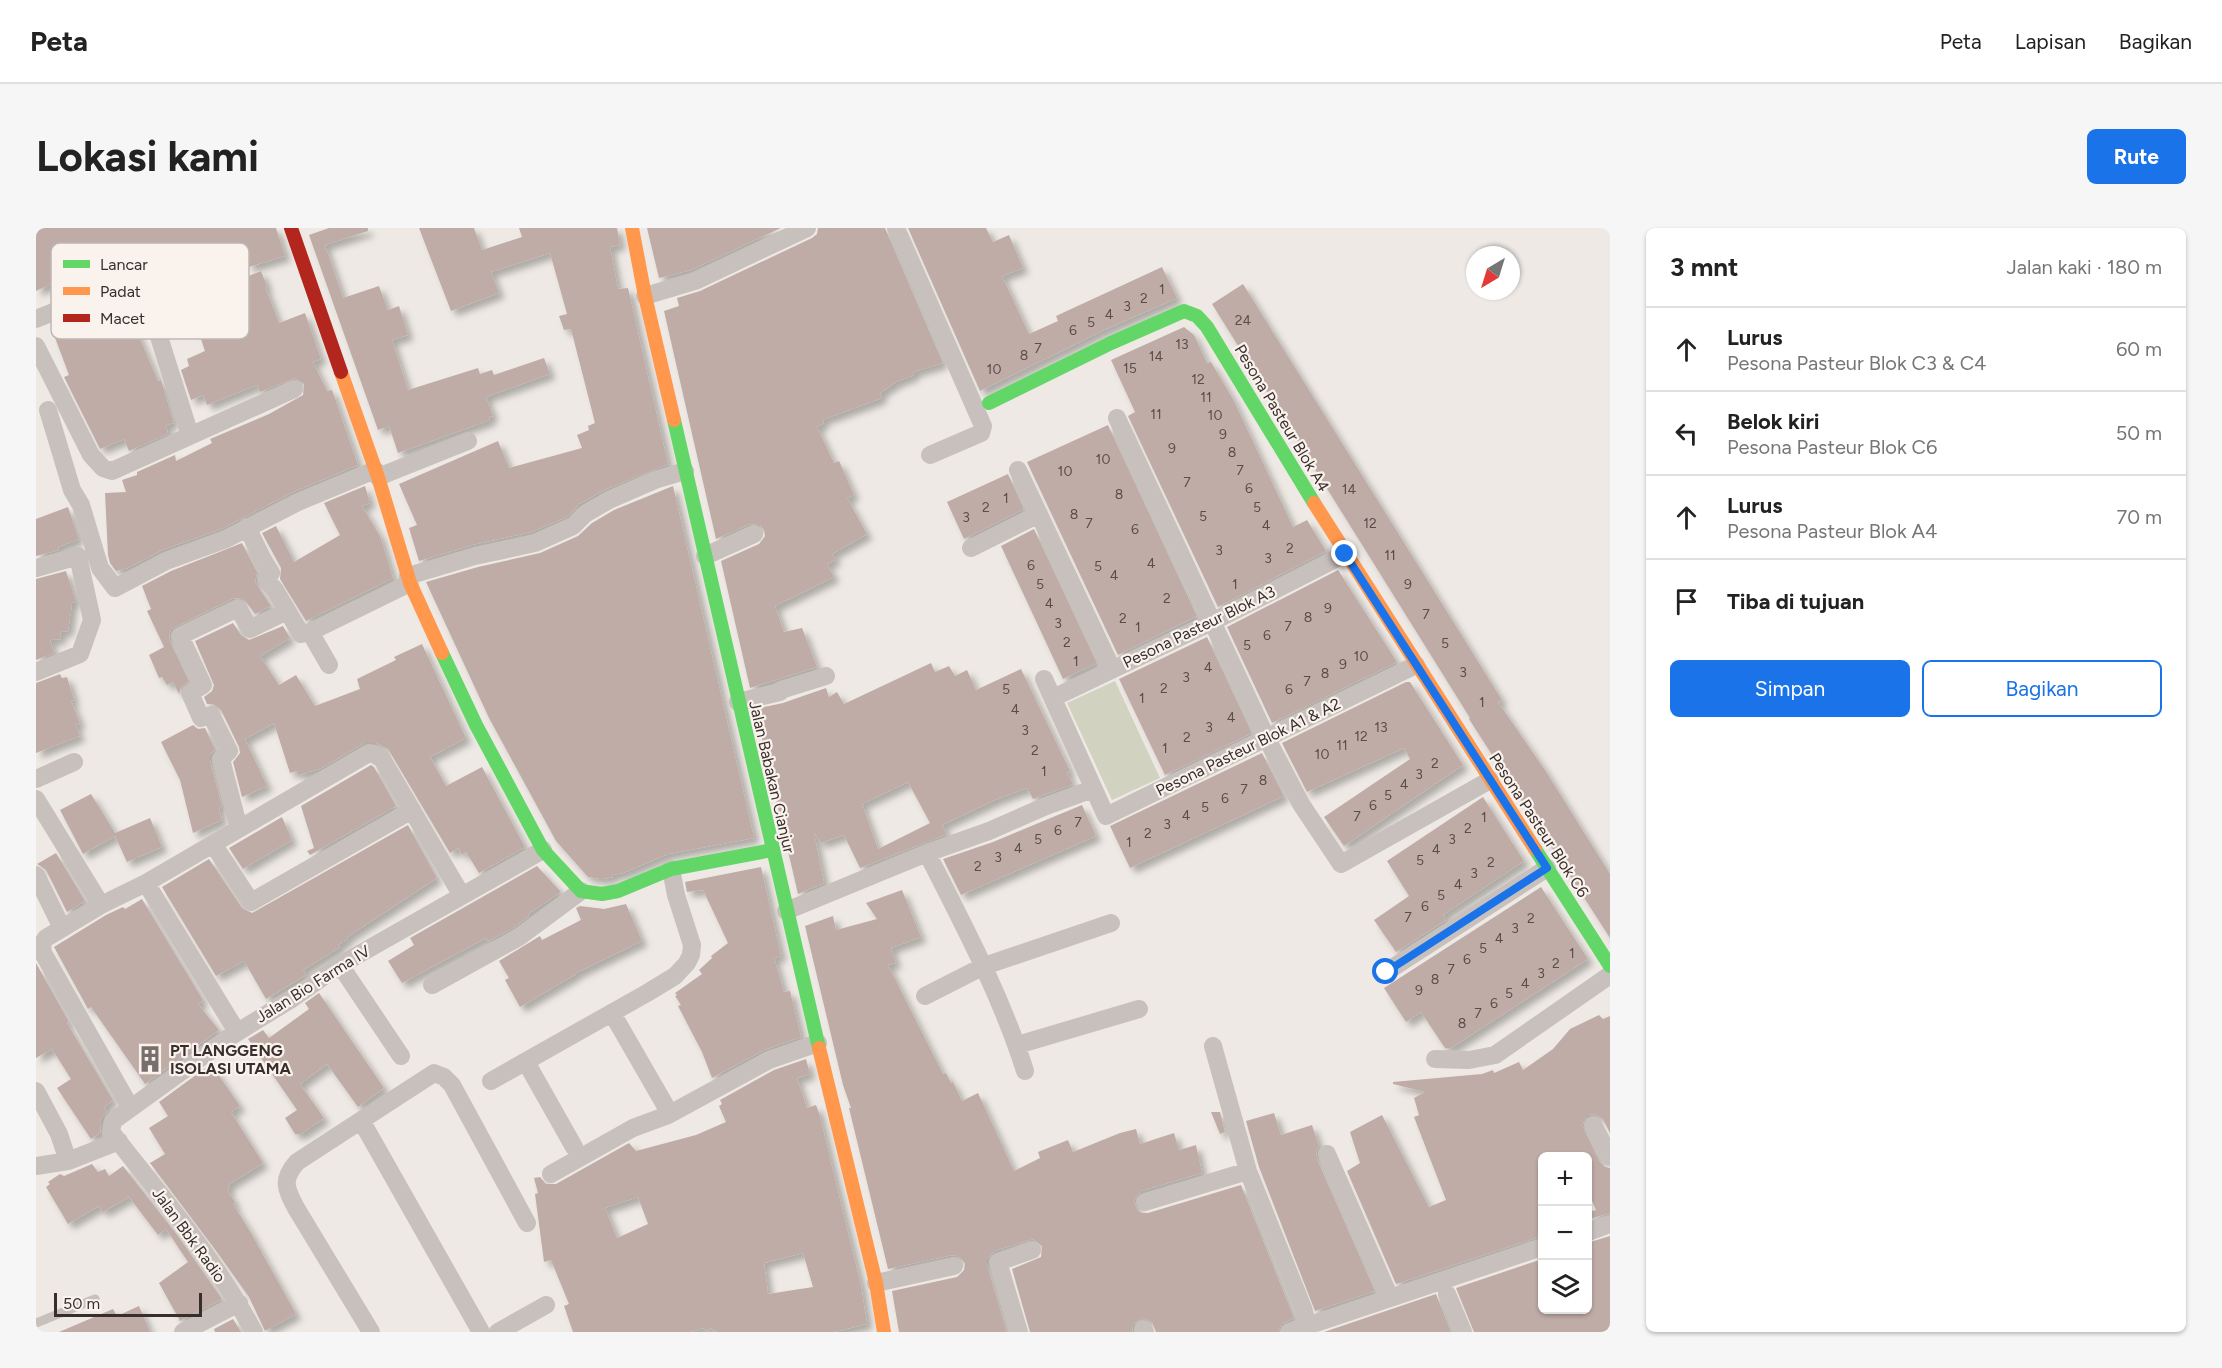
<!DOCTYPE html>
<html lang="id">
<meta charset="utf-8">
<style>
body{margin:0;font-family:Figtree,sans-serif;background:#f6f6f6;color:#222}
.controls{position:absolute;right:18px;bottom:18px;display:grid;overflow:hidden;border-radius:9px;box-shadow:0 2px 4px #0004}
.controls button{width:54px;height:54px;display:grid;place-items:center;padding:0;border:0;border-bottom:2px solid #e0e0e0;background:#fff;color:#222;font:30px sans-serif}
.compass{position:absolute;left:1430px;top:18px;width:54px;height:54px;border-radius:50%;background:#fff;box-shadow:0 2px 4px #0004;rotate:218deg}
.scale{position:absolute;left:18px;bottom:15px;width:148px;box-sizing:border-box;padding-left:6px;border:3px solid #382e2b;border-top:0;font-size:16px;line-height:21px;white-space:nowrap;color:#382e2b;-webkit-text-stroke:4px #f9f2ed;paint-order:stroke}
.stop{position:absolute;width:18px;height:18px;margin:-14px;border:4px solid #1a73e8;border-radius:50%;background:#fff}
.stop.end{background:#1a73e8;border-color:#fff;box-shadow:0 2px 6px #0008}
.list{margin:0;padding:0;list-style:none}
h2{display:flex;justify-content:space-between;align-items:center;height:78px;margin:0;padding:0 24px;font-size:26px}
h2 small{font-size:20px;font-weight:400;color:#767676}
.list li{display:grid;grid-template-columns:39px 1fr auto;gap:18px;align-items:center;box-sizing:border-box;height:84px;padding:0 24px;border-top:2px solid #e0e0e0}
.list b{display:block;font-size:22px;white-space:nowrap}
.list p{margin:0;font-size:20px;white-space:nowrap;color:#767676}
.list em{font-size:20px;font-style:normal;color:#767676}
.actions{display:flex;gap:12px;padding:18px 24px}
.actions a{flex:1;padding:14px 0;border:2px solid #1a73e8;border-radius:9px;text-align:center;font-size:21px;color:#1a73e8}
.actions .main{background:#1a73e8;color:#fff}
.icon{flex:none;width:33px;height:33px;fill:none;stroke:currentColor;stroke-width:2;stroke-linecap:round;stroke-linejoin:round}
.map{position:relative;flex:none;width:1574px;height:1104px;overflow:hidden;border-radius:9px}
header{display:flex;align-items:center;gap:36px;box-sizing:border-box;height:84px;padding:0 30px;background:#fff;border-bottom:2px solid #e0e0e0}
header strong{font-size:28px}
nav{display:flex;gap:33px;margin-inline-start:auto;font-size:21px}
.intro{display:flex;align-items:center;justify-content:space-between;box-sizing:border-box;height:144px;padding:0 36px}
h1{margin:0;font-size:42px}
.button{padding:15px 27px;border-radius:9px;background:#1a73e8;color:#fff;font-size:21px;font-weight:700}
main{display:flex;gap:36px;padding:0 36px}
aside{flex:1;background:#fff;border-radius:9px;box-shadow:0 2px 4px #0004}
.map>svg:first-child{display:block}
</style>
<header>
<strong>Peta</strong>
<nav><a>Peta</a><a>Lapisan</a><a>Bagikan</a></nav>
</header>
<div class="intro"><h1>Lokasi kami</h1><a class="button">Rute</a></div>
<main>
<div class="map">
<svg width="1574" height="1104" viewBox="0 0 1574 1104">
<defs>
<filter id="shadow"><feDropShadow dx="5.5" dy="5.5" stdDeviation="3" flood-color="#0004"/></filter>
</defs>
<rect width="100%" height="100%" fill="#eee9e4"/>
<path fill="#d1d2bf" d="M1079 453 1124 550 1076 572 1031 475Z"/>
<path fill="#c0aca7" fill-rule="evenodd" filter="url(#shadow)" d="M0 0H240L249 28 213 39 206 16 150 37 159 63 104 84 107 93 98 97 122 153 125 152 138 195 130 197 132 206 93 223 88 211 64 221 28 149 33 147 18 107 29 102 26 94 30 91 88 68 94 60V54L89 49 79 47 21 70 15 56 0 63Z
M293 0H332V3L289 17 307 70 343 58 352 82 363 78 372 107 356 112 372 162 442 140 444 146 456 142 458 147 508 130 514 146 450 169 457 188 453 189 454 192 362 225 353 198 342 202 273 7Z
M383 0H438L446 22 486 9 483 0H581L584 17 574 19 582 61 592 60 632 236 568 262 543 276 531 289 495 304 436 317 383 333 373 300 381 297 363 256 462 213 473 240 546 220 541 207 553 202 552 198 559 195 535 101 528 102 523 88 531 86 514 25 455 44 463 65 415 83Z
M611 0H745L655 42 623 50Z
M782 0H849L907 135 877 144 878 147 860 154 844 165 846 170 786 192 788 195 781 199 798 235 803 233 818 267 811 270 831 306 796 326 800 332 791 336 798 349 739 378 748 404 766 400 781 439 714 460 685 333 723 316 729 308 728 302 724 297 714 296 680 311 628 83 643 78 641 70 664 63 776 10 781 6Z
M872 0H950L957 14 973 7 987 40 966 48 993 106 1022 93 1020 88 1126 39 1141 70 1068 102 944 163Z
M225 43 231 58 229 59 243 95 269 85 285 131 277 134 291 163 296 162 322 237 257 264 185 301 126 322 92 340 80 343 74 335 72 327 69 265 90 264 86 252 101 247V244L139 227 140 233 176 215 174 211 233 186 267 167 268 156 259 150 224 164 221 157 171 177 167 167 155 172 145 142 153 138 151 131 169 123 162 102 201 84 190 57Z
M1207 56 1466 472 1462 474 1509 542 1574 646V710L1433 491 1434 490 1176 76Z
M1148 99 1158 107 1171 135 1175 134 1197 171 1257 299 1271 292 1290 323 1182 379 1092 188 1099 184 1075 132Z
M1072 197 1161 388 1082 427 991 234Z
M972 246 988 281 928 311 911 274Z
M329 258 334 275 326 278 344 308 357 350 270 393 244 351 245 340 226 305 240 298 258 334 304 307 288 275Z
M637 258 718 610 632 626 587 645 576 647 577 649 566 651 552 649 520 613 453 490 390 354 442 339 504 325 542 308 556 295 578 282Z
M32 279 43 311 22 319 23 322 0 328V291Z
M998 301 1061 435 1027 451 965 318Z
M206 315 221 344 219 354 235 378 219 386 208 371 198 370 135 401 133 407 134 413 153 453 145 459 143 466 137 454 131 457 126 449 123 450 113 427 128 419 111 383 115 381 106 358 135 343Z
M1302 342 1361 434 1236 495 1191 399Z
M30 343 40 373 36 375 32 403 24 404 25 411 14 412 18 425 0 432V351Z
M197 395 205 407 213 412 247 398 254 410 224 428 243 457 260 447 279 478 324 461 321 451 360 432 358 429 386 416 430 510 394 529 410 558 446 539 489 619 443 645 430 624 426 627 422 620 414 625 352 521 340 515H328L284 541 262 547 261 543 254 545 238 495 209 511 231 558 206 569 197 534 204 525 203 519 185 482 177 476H171L168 469 176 463 178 457 159 413Z
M1171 409 1216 505 1129 547 1083 451Z
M895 435 899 444 913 438 919 448 931 442 940 462 985 441 1034 543 1031 545 1037 556 997 571 991 560 959 572 906 597 911 606 824 640 808 607 785 615 778 605 788 655 762 666 719 481 747 475 790 460 793 469 801 464 808 476ZM872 554 894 595 842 621 826 576Z
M24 446 26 450 31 449 38 472 35 473 44 495 39 497 44 508 0 525V455Z
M1370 454H1374L1427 537 1308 618 1288 589 1374 531 1368 520 1271 564 1246 515Z
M157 497 162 501 169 500 179 521 174 527V533L186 578 183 580 186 592 157 605 144 552 125 514Z
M1226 525 1248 568 1094 640 1074 598Z
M335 537 338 539 360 578 274 627 271 623 278 620 265 578Z
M55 566 79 605 114 590 126 619 91 634 79 608 47 626 24 582Z
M1447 569 1488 633 1407 687 1410 692 1360 724 1338 692 1373 668 1351 633Z
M1046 577 1060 608 925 667 907 631 957 614Z
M246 589 256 612 207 641 193 620Z
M372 597 401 650 311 709 312 711 302 717 304 719 267 742 270 747 230 771 208 733 180 748 126 659 173 631 206 680 216 685Z
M20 625 49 673 31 684 10 642 1 636Z
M501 638 525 664 492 686 493 688 477 700 452 713 450 710 366 755 352 733 378 717 374 710Z
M725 639 745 728 738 730 748 764 754 763 765 809 728 822 676 850 666 824 642 778 645 777 639 768 641 767 639 765 666 746 663 742 676 730 675 728 692 715 667 662 651 664 649 654Z
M1505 659 1552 731 1415 820H1409L1385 784 1370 794 1348 760Z
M866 662 885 709 855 720 860 735 852 737 907 846 910 845 915 855 917 854 926 873 942 865 978 943 1004 930 1002 924 1032 912 1037 924 1084 905 1100 901 1104 916 1138 905 1143 922 1160 917 1166 945 1105 963 1098 972 1101 982 1106 985H1112L1205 957 1258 1090 1245 1096 1242 1104H1120L1116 1094 1107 1090 1097 1096 1096 1104H994L976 1041 1005 1029 1006 1018 997 1011 958 1023 951 1031V1037L971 1104H863L856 1063 921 1049 928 1042 929 1035 922 1028 916 1027 852 1041 813 880H815L807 857 769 698 797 688 800 702 841 691 830 675Z
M106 671 167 772 162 776 183 802 109 856 55 779 52 781 18 719 70 687 87 679 89 681Z
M590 676 606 713 540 745V746L484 779 469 752 473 750 463 733 504 708 506 712 545 692 540 680 544 678 568 681Z
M0 735 33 794 31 795 77 872 68 879 71 884 64 891 65 894 64 905 55 911 21 860 35 851 16 821 0 830Z
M283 765 348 860 322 879 291 836 264 856 288 890 265 906H259L249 890 261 882 212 811 227 802 233 810 273 781 269 775Z
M1563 787 1567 791 1574 788V905L1567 891 1558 886 1551 887 1546 897 1564 934 1569 939 1574 940V985L1551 992V984L1560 982 1551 961V928H1506V1008L1360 1056 1311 943 1324 935 1314 904 1346 887 1393 979 1410 972 1378 889 1383 887 1378 870 1389 864 1357 856V854L1446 846 1457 842 1458 845 1483 834 1487 842 1517 821 1534 801Z
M770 831 774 846 761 850 771 880 780 877 783 885 825 1058 831 1096 798 1104H681L674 1100 672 1103 667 1100 655 1104H537L528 1078 533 1076 515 1032 508 1034 499 966 502 965 498 950 504 949 510 956H520L593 915 600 923 660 907 690 894 683 878 686 876 684 872 738 842ZM602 969 612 996 581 1010 569 980ZM767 1025 777 1059 732 1066 728 1035Z
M175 836 204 878 195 884 227 935 192 957 194 960 191 962 199 974 197 976 215 1005 260 1086 229 1103 213 1069 178 1020 114 935 129 926 113 900 132 888 123 874Z
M1175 884H1184L1189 904 1184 906Z
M1238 885 1245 907 1276 897 1283 918 1280 924 1281 931 1339 1063 1279 1083 1223 939 1210 893Z
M56 936 62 944 69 941 73 948 87 938 142 1008 186 1071 144 1093 123 1055 152 1034 130 1001 122 1007 93 969 67 984 63 978 32 996 10 959 14 956 12 954 24 946 28 948Z
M1574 1008V1104H1438L1420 1060 1506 1031V1082H1551V1015Z
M1400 1066 1415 1104H1288Z
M103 1078 114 1104H23L77 1081 81 1088Z
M197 1091 205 1104H179L178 1101Z"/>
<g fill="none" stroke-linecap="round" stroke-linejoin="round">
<path stroke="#c7c0bc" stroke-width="9" d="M0 1095 59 1071"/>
<path stroke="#c7c0bc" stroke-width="18" d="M860 0 947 198 945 205 894 227
M609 68 659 53 771 0
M0 91 83 58
M118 93 154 207
M0 118 55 227 67 240 76 243 258 161
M12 182 36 262 45 277 64 340 79 360 130 333 190 311 262 274 339 242
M1081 190 1231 511 1265 576 1305 636 1454 552
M982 242 1076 441
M342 249 432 213
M211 299 226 330 235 345 230 351 239 362 265 406 274 404
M935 320 1003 286
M669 328 718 306
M0 340 42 328 56 392 44 426 0 444
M372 348 439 328 499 315 537 298 549 286 573 272 619 252 649 243
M293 437 274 404 374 355
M1008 451 1070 588 1380 437
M1017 470 1178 393 1309 326
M702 474 744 464 745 462 790 448
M0 551 38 534
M0 571 65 677
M203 601 185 531 193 523 175 487 165 490 154 465 167 457 144 408 202 380 214 401 251 383
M177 616 215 674 376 582
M891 625C927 696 965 767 989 843
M0 647 26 700
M110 655 201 804
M750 683 891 625 953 603 1010 578 1057 561
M304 737 365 828
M1350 744 1511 640
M396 757 483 709 545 663
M889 768 948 738 1075 695
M576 785 629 877
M981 817 1103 781
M1177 818 1212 943 1267 1080 1272 1099
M1399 831 1433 832 1459 827 1574 747
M490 834 538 919
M455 853 611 765 639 748 651 735 655 727 656 717 640 667 635 641
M0 863 23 906 32 933
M94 879 7 725 6 716 10 710 65 677 110 655 333 525 338 526 346 531 426 668
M326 894 445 1104
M1557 897 1574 929
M1291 926 1354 1070
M0 938 32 933 83 913
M515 946 597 900 632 887 733 832 782 815
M1109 974 1212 943
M1552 1004 1574 996
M840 1055 918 1038
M1411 1066 1427 1104
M1107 1101 1109 1104
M147 1104 203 1075
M218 1104C180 1032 125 968 75 904L77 893 192 810 257 770 304 737 507 622
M335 1104 260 980C250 961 245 952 261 934L398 845 408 849 416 857 491 995
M462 1104 510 1077
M983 1104 962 1034 996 1022
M1253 1104 1506 1019"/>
<path stroke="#63d668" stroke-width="14" d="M953 175 1075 115 1148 83 1161 88 1171 99 1278 275
M638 192 783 820
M406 425 440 497 507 622 545 663 566 666 582 663 635 641 736 622
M1499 621 1574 738"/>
<path stroke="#ff974d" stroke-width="14" d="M596 0 609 68 638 192
M305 144 342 249 374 355 406 425
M1278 275 1499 621
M783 820 840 1055 848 1104"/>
<path stroke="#b3261e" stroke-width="14" d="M255 0 305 144"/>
</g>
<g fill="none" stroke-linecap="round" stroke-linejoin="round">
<path stroke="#1a73e8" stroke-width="8" d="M1309 326 1511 640 1350 744"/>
</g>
<defs>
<symbol id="building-bare" viewBox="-9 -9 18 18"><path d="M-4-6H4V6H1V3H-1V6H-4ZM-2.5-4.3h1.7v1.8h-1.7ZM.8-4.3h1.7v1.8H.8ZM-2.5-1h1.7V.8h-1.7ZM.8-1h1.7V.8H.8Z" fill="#786f6c" stroke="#f9f2ed" stroke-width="2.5" paint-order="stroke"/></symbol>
</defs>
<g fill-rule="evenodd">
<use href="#building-bare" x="95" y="812" width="38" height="38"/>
</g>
<g text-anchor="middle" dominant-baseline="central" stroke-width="4.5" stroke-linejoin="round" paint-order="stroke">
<g font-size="14" fill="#5a4e4a">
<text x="1126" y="61">1</text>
<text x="1108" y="70">2</text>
<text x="1091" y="78">3</text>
<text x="1073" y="86">4</text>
<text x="1207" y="92">24</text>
<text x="1055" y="94">5</text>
<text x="1037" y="102">6</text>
<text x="1146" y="116">13</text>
<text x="1002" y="120">7</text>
<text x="988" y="127">8</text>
<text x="1120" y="128">14</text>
<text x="1094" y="140">15</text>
<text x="958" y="141">10</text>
<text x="1162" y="151">12</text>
<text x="1170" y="169">11</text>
<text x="1120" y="186">11</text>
<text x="1179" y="187">10</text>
<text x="1187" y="206">9</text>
<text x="1136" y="220">9</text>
<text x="1196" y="224">8</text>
<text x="1067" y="231">10</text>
<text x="1204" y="242">7</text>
<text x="1029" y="243">10</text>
<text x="1151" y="254">7</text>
<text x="1213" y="260">6</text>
<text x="1313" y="261">14</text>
<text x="1083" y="266">8</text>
<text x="970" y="270">1</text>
<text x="950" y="279">2</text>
<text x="1221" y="279">5</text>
<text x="1038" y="286">8</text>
<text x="1167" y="288">5</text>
<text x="930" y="289">3</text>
<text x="1053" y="295">7</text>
<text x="1334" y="295">12</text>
<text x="1230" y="297">4</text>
<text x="1099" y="301">6</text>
<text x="1254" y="320">2</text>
<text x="1183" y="322">3</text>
<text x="1354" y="327">11</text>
<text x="1232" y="330">3</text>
<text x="1115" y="335">4</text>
<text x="995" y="337">6</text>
<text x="1062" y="338">5</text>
<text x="1078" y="347">4</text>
<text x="1004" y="356">5</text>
<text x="1199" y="356">1</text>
<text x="1372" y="356">9</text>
<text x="1131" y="370">2</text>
<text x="1013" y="375">4</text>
<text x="1292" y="380">9</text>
<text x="1390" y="386">7</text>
<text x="1272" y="389">8</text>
<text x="1087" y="390">2</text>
<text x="1022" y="395">3</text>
<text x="1252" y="398">7</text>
<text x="1102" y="399">1</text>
<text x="1231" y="407">6</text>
<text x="1031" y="414">2</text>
<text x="1409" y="415">5</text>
<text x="1211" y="417">5</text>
<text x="1325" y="428">10</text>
<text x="1040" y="433">1</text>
<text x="1307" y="436">9</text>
<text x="1172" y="439">4</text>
<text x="1427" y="444">3</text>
<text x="1289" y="445">8</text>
<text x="1150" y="449">3</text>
<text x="1271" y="453">7</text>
<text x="1128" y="460">2</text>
<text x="970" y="461">5</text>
<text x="1253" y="461">6</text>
<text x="1106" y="470">1</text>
<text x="1446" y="474">1</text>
<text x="979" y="481">4</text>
<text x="1195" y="489">4</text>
<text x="1173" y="499">3</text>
<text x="1345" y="499">13</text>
<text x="989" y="502">3</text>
<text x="1325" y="508">12</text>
<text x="1151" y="509">2</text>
<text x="1306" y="517">11</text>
<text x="1129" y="520">1</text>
<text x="999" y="522">2</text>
<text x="1286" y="526">10</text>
<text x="1399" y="535">2</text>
<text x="1008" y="543">1</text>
<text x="1383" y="546">3</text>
<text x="1227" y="552">8</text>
<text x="1368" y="556">4</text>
<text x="1208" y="561">7</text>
<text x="1352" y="567">5</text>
<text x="1189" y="570">6</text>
<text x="1337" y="577">6</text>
<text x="1169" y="579">5</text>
<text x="1150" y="587">4</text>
<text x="1321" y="588">7</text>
<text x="1448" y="589">1</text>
<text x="1042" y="594">7</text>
<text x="1131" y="596">3</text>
<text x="1432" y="600">2</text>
<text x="1022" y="602">6</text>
<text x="1112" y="605">2</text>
<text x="1002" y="611">5</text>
<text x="1416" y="611">3</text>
<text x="1093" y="614">1</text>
<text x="982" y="620">4</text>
<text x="1400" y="621">4</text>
<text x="962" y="629">3</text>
<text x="1384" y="632">5</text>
<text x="1455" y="634">2</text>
<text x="942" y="638">2</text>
<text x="1438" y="645">3</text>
<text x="1422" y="656">4</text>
<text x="1405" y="667">5</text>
<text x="1389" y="678">6</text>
<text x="1372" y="689">7</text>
<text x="1495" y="690">2</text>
<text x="1479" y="700">3</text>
<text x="1463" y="710">4</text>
<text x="1447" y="720">5</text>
<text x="1536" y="725">1</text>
<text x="1431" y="731">6</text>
<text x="1520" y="735">2</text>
<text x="1415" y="741">7</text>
<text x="1505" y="745">3</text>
<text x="1399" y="751">8</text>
<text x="1489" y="755">4</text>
<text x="1383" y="762">9</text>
<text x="1473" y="765">5</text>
<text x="1458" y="775">6</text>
<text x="1442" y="785">7</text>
<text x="1426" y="795">8</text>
</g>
<g font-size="16" fill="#382e2b" stroke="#f9f2ed">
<text transform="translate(1246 190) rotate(59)">Pesona Pasteur Blok A4</text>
<text transform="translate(1163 399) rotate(-26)">Pesona Pasteur Blok A3</text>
<text transform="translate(1212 519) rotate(-26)">Pesona Pasteur Blok A1 &amp; A2</text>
<text transform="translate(736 549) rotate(77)">Jalan Babakan Cianjur</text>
<text transform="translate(1503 597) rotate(57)">Pesona Pasteur Blok C6</text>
<text transform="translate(277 756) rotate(-32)">Jalan Bio Farma IV</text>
<text transform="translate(153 1007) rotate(54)">Jalan Bbk Radio</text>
</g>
<g font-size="16" font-weight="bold" fill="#382e2b" stroke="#f9f2ed" text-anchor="start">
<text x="134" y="822">PT LANGGENG<tspan x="134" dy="18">ISOLASI UTAMA</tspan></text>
</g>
</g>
<rect x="15" y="15" width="198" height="96" rx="9" fill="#f9f2ed" stroke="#bfb7b3" stroke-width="1.5"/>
<rect x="27" y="32" width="27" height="8" fill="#63d668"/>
<rect x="27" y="59" width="27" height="8" fill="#ff974d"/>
<rect x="27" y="86" width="27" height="8" fill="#b3261e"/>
<g font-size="16" fill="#382e2b">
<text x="64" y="42">Lancar</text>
<text x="64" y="69">Padat</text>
<text x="64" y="96">Macet</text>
</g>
</svg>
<div class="controls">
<button>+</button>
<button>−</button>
<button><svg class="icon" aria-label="layers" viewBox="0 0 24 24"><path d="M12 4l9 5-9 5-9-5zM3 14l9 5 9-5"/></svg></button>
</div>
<svg class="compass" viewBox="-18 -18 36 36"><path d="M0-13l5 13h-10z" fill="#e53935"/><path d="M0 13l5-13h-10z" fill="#767676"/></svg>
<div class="scale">50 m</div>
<div class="stop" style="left:1350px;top:744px"></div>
<div class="stop end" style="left:1309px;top:326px"></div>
</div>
<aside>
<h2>3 mnt<small>Jalan kaki · 180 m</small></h2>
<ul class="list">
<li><svg class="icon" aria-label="ahead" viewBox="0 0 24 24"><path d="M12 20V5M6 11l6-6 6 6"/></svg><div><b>Lurus</b><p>Pesona Pasteur Blok C3 &amp; C4</p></div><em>60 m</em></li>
<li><svg class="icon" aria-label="left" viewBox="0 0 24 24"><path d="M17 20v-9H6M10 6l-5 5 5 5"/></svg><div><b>Belok kiri</b><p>Pesona Pasteur Blok C6</p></div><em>50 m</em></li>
<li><svg class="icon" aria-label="ahead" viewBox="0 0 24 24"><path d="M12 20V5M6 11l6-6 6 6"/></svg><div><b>Lurus</b><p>Pesona Pasteur Blok A4</p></div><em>70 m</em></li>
<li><svg class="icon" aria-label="arrive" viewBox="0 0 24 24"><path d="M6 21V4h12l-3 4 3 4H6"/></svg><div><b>Tiba di tujuan</b></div></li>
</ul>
<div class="actions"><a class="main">Simpan</a><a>Bagikan</a></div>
</aside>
</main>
